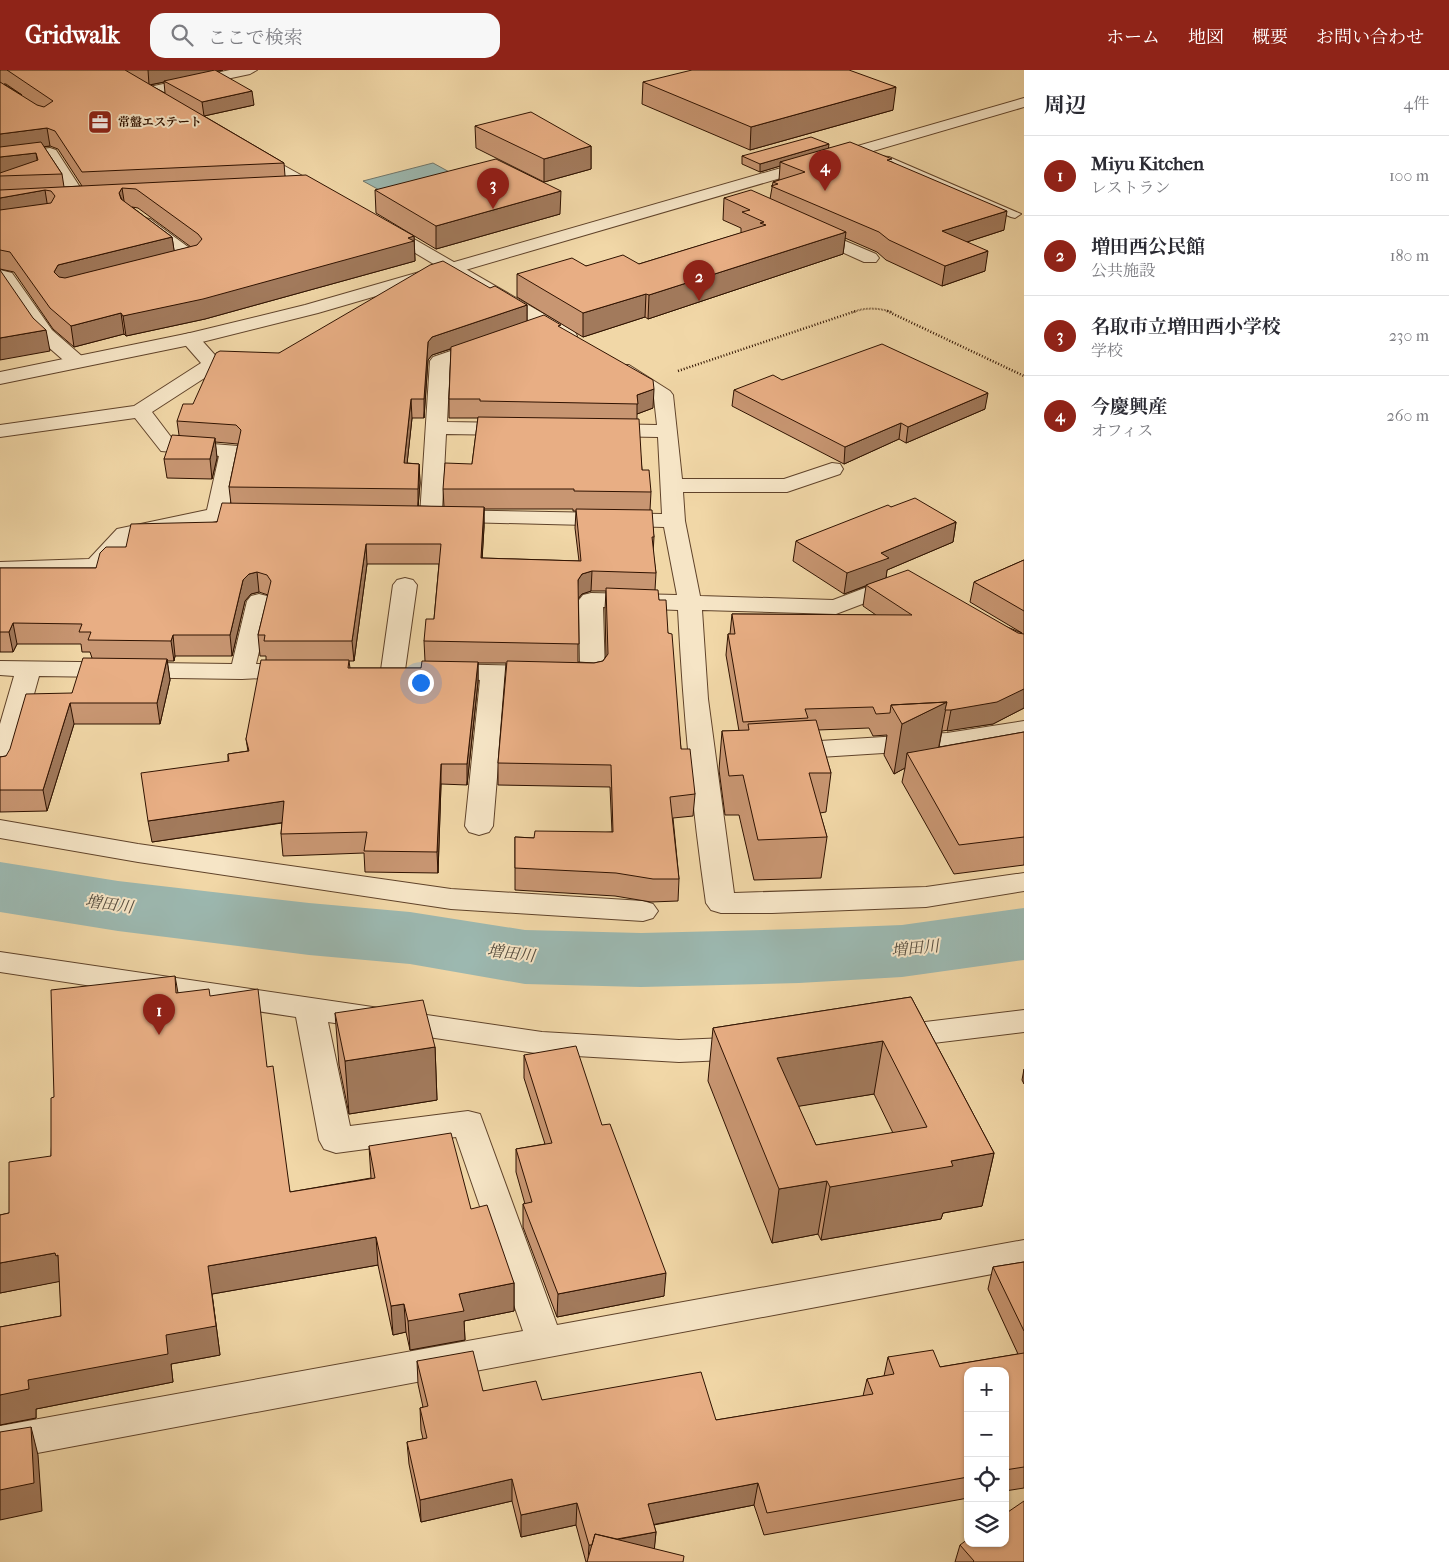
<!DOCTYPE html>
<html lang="ja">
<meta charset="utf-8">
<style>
body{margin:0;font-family:"IM FELL French Canon","Noto Serif JP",serif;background:#f7f7f7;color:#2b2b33}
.controls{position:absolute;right:15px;bottom:15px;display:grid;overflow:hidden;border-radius:10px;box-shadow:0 1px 4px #0004}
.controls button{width:45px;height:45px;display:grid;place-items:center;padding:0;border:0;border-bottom:1px solid #e1e1e2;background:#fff;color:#2b2b33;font:25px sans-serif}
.you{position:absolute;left:420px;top:612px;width:18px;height:18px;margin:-12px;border:4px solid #fff;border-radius:50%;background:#1a73e8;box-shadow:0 0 0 8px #1a73e833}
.badge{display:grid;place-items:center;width:32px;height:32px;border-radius:50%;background:#8f2418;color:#fff;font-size:16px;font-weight:700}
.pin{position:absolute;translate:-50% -41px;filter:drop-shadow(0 1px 2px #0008)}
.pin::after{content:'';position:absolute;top:26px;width:18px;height:15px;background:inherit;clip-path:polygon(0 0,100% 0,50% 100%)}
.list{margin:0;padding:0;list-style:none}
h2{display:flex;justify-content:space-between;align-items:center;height:65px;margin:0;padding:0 20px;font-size:21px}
h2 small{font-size:16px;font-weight:400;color:#7c7c81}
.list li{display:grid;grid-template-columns:32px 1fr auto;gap:15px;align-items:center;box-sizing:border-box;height:80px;padding:0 20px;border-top:1px solid #e1e1e2}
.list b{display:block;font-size:19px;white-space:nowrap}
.list p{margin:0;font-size:16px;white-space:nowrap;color:#7c7c81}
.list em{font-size:16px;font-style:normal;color:#7c7c81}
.icon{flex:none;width:28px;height:28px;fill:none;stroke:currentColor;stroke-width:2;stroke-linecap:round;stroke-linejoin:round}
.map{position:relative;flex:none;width:1024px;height:1492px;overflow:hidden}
header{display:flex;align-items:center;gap:30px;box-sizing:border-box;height:70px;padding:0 25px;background:#8f2418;color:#fff}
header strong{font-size:24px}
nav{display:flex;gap:28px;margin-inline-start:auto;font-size:18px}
.search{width:350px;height:45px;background:#f7f7f7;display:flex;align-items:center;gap:12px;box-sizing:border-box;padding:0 18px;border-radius:15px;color:#7c7c81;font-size:19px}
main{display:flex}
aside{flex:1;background:#fff}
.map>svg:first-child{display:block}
</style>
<header>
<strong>Gridwalk</strong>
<div class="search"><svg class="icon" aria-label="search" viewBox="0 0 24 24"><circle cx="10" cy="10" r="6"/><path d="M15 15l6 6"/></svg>ここで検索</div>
<nav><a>ホーム</a><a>地図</a><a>概要</a><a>お問い合わせ</a></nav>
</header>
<main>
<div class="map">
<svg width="1024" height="1492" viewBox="0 0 1024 1492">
<rect width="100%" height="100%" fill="#f1d7a7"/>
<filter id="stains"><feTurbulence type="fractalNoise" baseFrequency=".004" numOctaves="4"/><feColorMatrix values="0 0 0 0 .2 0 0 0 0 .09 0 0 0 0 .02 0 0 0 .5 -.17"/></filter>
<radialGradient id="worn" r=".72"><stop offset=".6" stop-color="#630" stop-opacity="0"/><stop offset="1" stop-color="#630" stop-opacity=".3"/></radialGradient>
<path fill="#9cb8b0" stroke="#70766a" d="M433 93 464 110 394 128 363 111Z"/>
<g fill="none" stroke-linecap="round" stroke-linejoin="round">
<path fill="#9cb8b0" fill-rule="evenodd" d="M0 792 118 811 309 833 410 842 525 860 641 863 799 859 902 855 1024 838V890L902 907 799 913 641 917 525 914 410 894 309 885 118 861 0 842Z"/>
<defs>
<path id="service" d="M866 85 889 87 1021 144 1015 148 1011 147 883 92 862 90 860 88Z"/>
<path id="minor" d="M102 0H119L149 17 230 0H257L250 4 147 26Z
M50 78 56 80 87 128 85 132H73L45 88 0 94V84Z
M252 78 317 114 319 117 317 120H305L246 86 244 83Z
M144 148 150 149 199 185 202 189 199 193 173 199 167 198 164 194 167 190 179 187 138 157 136 153 138 149Z
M381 150 575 262 577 266 575 270H561L375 159 372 155 375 151Z
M810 156 876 184 879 188 876 192H864L804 165 801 161 804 157Z
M0 200 12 203 52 260 84 288 87 292 84 296H70L38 268 0 211Z
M190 263 197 265 223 294 220 298 152 342 174 371 238 376 242 380 229 437 264 439 267 444 264 449 217 451 133 469 103 501 95 503 0 506V492L89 489 117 459 207 440 219 386 161 381 135 348 0 367V355L134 336 201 293 180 269 183 265Z
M486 269 493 271 496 275 493 279 450 294 447 352 515 353 522 355 525 359 522 363 515 365 446 364 442 440 662 444 658 367 603 366 596 364 593 360 596 356 603 354 657 355 654 328 615 303 612 299 615 295H629L670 321 673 325 682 409H784L832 393 840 394 843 399 840 404 787 422H683L685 451 700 526 833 530 899 505 907 507 911 512 907 517 836 544 702 540 708 629 734 823 926 817 1024 803V821L926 837 772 843H721L711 840 706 833C692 736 683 638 678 540L603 537 605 605 602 610 593 612 505 610 493 756 489 762 479 765 469 762 465 756 480 610 432 606 429 601 432 596 441 594 580 597 579 530 583 525 591 523 677 525 664 457 423 451 420 446 430 291 433 287Z
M405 508 413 510 417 515 405 600 402 605 393 607 384 605 381 600 393 515 397 510Z
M259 524 267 526 271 531 256 594H296L305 596 308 601 305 606 242 609 39 606 13 700 9 706 0 708V654L14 606 0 605V591L232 594 247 531 251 526Z
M1024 651V667L947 679 788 689 779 687 775 681 779 675 788 673 947 663Z
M0 750 138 774 451 819 643 831 653 834 658 841 653 848 643 851 451 839 138 792 0 768Z
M0 882 542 962 679 970 750 967 761 970 766 978 761 986 750 989 679 992 542 984 328 952 350 1056 468 1041 480 1044 557 1255 1024 1170V1198L0 1390V1356L523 1261 456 1067 336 1083 324 1079 319 1070 296 947 0 902Z
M1024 940V962L892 978 881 975 876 967 881 959 892 956Z"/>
<path id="tertiary" d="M1024 28V37L318 243 190 275 0 314V302L190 263 305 235Z"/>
</defs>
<use href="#service" stroke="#60432a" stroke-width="2"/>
<use href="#minor" stroke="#60432a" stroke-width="2"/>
<use href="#tertiary" stroke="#60432a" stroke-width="2"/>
<path stroke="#2f1200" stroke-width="2" stroke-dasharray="0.5 1" stroke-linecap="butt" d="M853 242C866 237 879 238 892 242"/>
<path stroke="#2f1200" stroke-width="2.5" stroke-dasharray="1 2" stroke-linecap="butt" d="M887 241 1024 306
M678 301 856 241"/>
<use href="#service" fill="#f6e5c6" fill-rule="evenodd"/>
<use href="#minor" fill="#f6e5c6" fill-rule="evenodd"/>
<use href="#tertiary" fill="#f6e5c6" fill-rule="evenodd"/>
</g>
<path fill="#c89672" stroke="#2f1200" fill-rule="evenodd" d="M0 0H223L217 1 254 35 204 46 284 93 285 106 414 166 415 191 205 249 126 266 124 264 74 277 53 259 14 202 0 199ZM164 12 165 23 150 15ZM4 14H6L22 25ZM50 76 58 79 82 116 64 117 62 104 44 77ZM132 137 138 138 191 177 174 181 172 167Z
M643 12 893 40 750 80 642 34Z
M475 56 591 76V99L544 112 476 78Z
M828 78 892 92 1004 160 967 172 985 201 942 216 886 190 877 182 845 168 843 184 648 249 645 247 583 267 517 227V204L586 196 639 194 741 163V158L723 150 724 128 770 129 773 112 779 110 780 96 760 102 742 94V86Z
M375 120 560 144 436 179 376 143Z
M490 218 527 235V251L561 258 653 338 637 344V349L642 400 651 422 650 440 654 467 653 483 656 503 655 520 659 530 668 563 681 679 695 724 693 746 673 748 679 809 678 831 651 832 615 826 515 820V767L534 768 612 762 610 717 498 715V693L506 593H478V612L467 715 441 714 438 803 365 802 364 783 283 786 281 764 282 753 152 772 228 691V684L248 681 246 669 266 590V586H260L258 565 268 525 259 522 251 524 245 531 232 586H175L174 591H167L170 610 160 654H74L47 741 0 742V687L6 686 72 623 92 588 90 582H82L81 574H17L13 582H0V498H96L126 477 217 452 231 434 229 417 238 374 215 372 217 388 212 409 167 408 164 389 179 365 177 351 193 334 279 283ZM451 279 449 329V348H478L472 394 443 419 444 437 418 436 420 413 419 394 407 393 412 348H424L428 290 432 285ZM484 439H573V441H576L575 458 579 491 482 488 484 457ZM367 494H439L434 549 424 571 425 591 421 598H350L349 591H354ZM591 521H606L605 539 606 586 603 591 594 593 578 592V529L582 524Z
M782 310 985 339 906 373 899 369 844 394 732 336 734 320Z
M891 437 956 452 953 472 887 500 886 508 1022 563 970 532 974 512 1024 490V638L993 654 942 661 939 677 1024 662V795L954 804 902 712 905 698 894 704 884 685 887 665 873 666 869 658 818 660 831 703 826 742 820 743 827 767 821 808 754 810 739 745H725L719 700 722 661H739L726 585 728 564H730L732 544 876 545 863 536 866 516 844 524 793 491 796 471Z
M175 906 178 923 210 926 267 997 290 1122 371 1108 369 1076 471 1139 514 1213V1241L464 1251 465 1270 410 1280 406 1262 393 1265 378 1195 212 1224 220 1285 171 1294 173 1312 36 1339V1348L0 1355V1257L61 1246 60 1211 0 1223V1145L9 1143 51 1086 54 1027Z
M911 927 994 1083 982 1136 943 1143 941 1149 821 1170 818 1164 772 1173 708 1011 713 958ZM874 1024 893 1063 816 1075 798 1036Z
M335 943 435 977 437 1030 349 1044 339 995Z
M524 985 602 1055 664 1226 557 1247 523 1157V1134H525L516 1102V1079L545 1074 524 1008Z
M1024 999V1014L1022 1010Z
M1024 1192V1418L1005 1421V1301H968V1428L764 1465 754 1435 654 1455 656 1462 654 1479 683 1492H586L576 1455 521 1467 512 1431 421 1452 409 1394 407 1372 423 1369 421 1360 420 1338 423 1337 418 1314 417 1291 483 1321 542 1330 716 1350 863 1326 867 1309 884 1306 888 1287 940 1297 1018 1284 988 1219 993 1197Z
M960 1475 1024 1492H955Z"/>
<path fill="#a27a5c" stroke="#2f1200" d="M148 0H223L165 12 164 11V12L149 15Z
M896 17 893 40 750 80 751 57Z
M252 21 254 35 204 46 202 32Z
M47 58 50 76 0 82V64Z
M829 74 828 82 780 92V96L760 102V94Z
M591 76V99L544 112V89Z
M36 83 39 102 0 105V87Z
M122 118 125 137 119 123Z
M45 120 48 139 0 147V128Z
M561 121 560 144 436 179V156Z
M1007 141 1004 160 939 181 942 161Z
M846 162 843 184 648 249 649 225Z
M414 166 415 191 205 249 126 266 123 246Z
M172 167 175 186 62 215 54 202 58 195Z
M988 181 985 201 942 216 945 196Z
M646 224 645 247 583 267V243Z
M527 235V253L432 285 428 290 424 348V329L428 272 432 267Z
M121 243 124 264 74 277 71 256Z
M46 260 50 281 0 290V268Z
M654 319 653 338 637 344V325Z
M988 323 985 339 906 373 908 357Z
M411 329 412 348 405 413 404 393Z
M901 353 899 369 844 394 845 377Z
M215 368 217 388 212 409 210 389Z
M419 394 420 413 418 438V419Z
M484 437V457L481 508V488Z
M956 452 953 472 887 500 886 508 844 524 847 503 881 483Z
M366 474 367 494 354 591 352 571Z
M592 501 591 521 582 524 577 530 578 510 582 504Z
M257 502 259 522 251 524 245 531 232 586 230 565 243 510 249 504Z
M13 553 17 574 13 582 9 562Z
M173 565 175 586 174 591 171 571Z
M167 589 170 610 160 654 157 633Z
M478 592V612L467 715V694Z
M1024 619V638L993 654 947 661 951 640Z
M947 632 938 681 907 683 905 698 894 704 902 654Z
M70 633 74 654 47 741 43 720Z
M441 694V714L438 803 437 782Z
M284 731 286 752 152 772 148 751Z
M883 971 874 1024 770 1041 777 988Z
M435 977 437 1030 349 1044 345 991Z
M994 1083 982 1136 943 1143 941 1149 821 1170 830 1117 951 1091Z
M827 1111 818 1164 772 1173 779 1119Z
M376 1167 378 1195 212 1224 220 1285 171 1294 173 1312 36 1339V1348L0 1355V1325L28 1310 166 1265 208 1196Z
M55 1183 58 1185 62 1211 0 1223V1193Z
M666 1203 664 1226 557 1247 558 1224Z
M514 1213V1241L464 1251 465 1270 410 1280 408 1251 459 1224Z
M404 1234 406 1262 393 1265 391 1236Z
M31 1357 38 1385 42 1441 0 1450V1420Z
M512 1409V1431L421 1452 420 1430Z
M758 1413 754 1435 646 1456 648 1434Z
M577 1433 576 1455 521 1467V1445Z
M656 1462 654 1483 588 1492 589 1475Z"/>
<path fill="#e8ae84" stroke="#2f1200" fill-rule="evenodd" d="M7 0H125L284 93 82 102 55 61 47 58 0 64V12L37 35 44 37 53 31Z
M215 0 252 21 202 32 164 11Z
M692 0H849L896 17 751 57 643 12Z
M531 42 591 76 544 89 475 56Z
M811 67 829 74 760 94 742 86Z
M41 72 62 104 0 106V103L38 90 36 83 0 87V77Z
M850 72 892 89 887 90 1007 141 942 161 988 181 945 196 889 170 879 162 771 116 778 114 773 112 805 102 780 92Z
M496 89 561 121 436 156 375 120Z
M306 105 414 166 408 168 414 171 203 229 123 246 121 243 71 256 50 238 10 182 0 180V140L51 133 55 126 51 121 45 120 0 128V120ZM122 118 136 119 198 164 202 169 197 175 65 208 59 207 54 202 58 195 172 167 121 129 119 123Z
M751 120 846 162 649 225 646 224 583 243 517 204 572 188 586 196 623 185 639 194 766 155 760 153 764 152 742 142 750 140 724 128Z
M443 191 490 218 495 216 527 235 432 267 428 272 424 329H411L404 393 419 394 418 419 229 417 241 360 236 355 177 351 183 334H193L216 283 220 281 279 283 430 195Z
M0 200 33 248 46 260 0 268Z
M544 245 561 255 558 256 653 310 654 319 637 325 638 334 480 331V329H449L451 277Z
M882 274 988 323 908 357 901 353 845 377 734 320 773 305 782 310Z
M478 347 639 349 642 400H649L651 422 574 421V419H443L445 393 472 394Z
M172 365 215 368 210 389H164Z
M915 428 956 452 881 483 889 488 847 503 796 471 888 435 891 437Z
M222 433 484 437 481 488 581 491 576 439 652 440 654 467H652L656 503 592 501 582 504 578 510 579 574 424 571 426 549H434L441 474H366L352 571H264L265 565H258L271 511 267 505 257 502 249 504 243 510 230 565H173L171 571 88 570 91 562H79L82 554 13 553 9 562H0V498H96L100 483 106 477H126L131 454 217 452Z
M1024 490V541L974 512Z
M908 500 1018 563 1024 564V619L997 632 951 640H945L947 632 891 635 890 643 876 644 873 637 805 639 808 648 743 652 728 564H735L732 544 912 545 866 515Z
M606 518 658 520 659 530H666L668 563 672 564 681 679H690L695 724 670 727 679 809H653L616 803 515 798V767L534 768 535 761 613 762 611 695 498 693 507 591 594 593 603 591 608 584Z
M83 588 167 589 157 633H70L43 720H0V687L6 686 10 679 26 624 72 623Z
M261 590H349L348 598H421L422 591 478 592 467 694H441L437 782 364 781 367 762 281 764 284 731 148 751 141 703 229 691 228 684 249 681 246 669Z
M947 632 902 654 891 635Z
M816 650 831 703H809L827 767 758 770 743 705 729 706 722 661 749 660 748 654Z
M1024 662V767L959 775 907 683Z
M175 906 176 923 209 919 210 926 258 919 267 997 273 996 290 1122 375 1108 369 1076 451 1063 471 1139 487 1135 514 1213 459 1224 464 1241 408 1251 404 1234 391 1236 376 1167 208 1196 216 1256 166 1265 168 1284 28 1310 29 1319 0 1325V1257L61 1246 58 1185 56 1186 55 1183 0 1193V1145L9 1143V1092L51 1086V1028L54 1027 51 920Z
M911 927 994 1083 951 1091 953 1096 830 1117 827 1111 779 1119 713 958ZM883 971 927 1057 816 1075 777 988Z
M423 930 435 977 345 991 335 943Z
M576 976 602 1055 610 1054 666 1203 558 1224 523 1134 532 1132 516 1079 552 1073 524 985Z
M1024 1192V1261L993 1197Z
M933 1280 940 1297 1024 1283V1397L1005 1400V1301H968V1407L767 1443 758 1413 648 1434 656 1462 617 1469 595 1464 592 1475H589L577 1433 521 1445 512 1409 420 1430 407 1372 427 1368 420 1338 428 1336 417 1291 473 1281 483 1321 536 1311 542 1330 701 1302 716 1350 873 1324 867 1309 894 1304 888 1287Z
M31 1357 34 1413 0 1420V1362Z
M1024 1431V1492H973L974 1491 960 1475 968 1469V1473H1005V1444Z
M595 1464 684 1486 683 1492H587Z"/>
<defs>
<symbol id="office-square" viewBox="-11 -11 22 22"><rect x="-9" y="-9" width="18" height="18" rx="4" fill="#8f2418" stroke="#f6e5c6"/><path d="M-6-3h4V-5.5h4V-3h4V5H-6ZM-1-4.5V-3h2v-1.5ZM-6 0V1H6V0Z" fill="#fff"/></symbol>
</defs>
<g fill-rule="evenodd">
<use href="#office-square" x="86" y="38" width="28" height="28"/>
</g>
<g text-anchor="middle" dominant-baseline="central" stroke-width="4" stroke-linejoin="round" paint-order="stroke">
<g font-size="12" font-weight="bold" fill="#2f1200" stroke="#f6e5c6" text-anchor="start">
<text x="118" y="52">常盤エステート</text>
</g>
<g font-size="16" font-style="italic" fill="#554c3e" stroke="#f6e5c6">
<text transform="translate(109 834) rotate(8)">増田川</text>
<text transform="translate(915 878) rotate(-6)">増田川</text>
<text transform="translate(511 883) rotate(7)">増田川</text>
</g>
</g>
<rect width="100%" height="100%" filter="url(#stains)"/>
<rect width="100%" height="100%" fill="url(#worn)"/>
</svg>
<div class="controls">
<button>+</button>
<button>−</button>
<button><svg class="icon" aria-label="locate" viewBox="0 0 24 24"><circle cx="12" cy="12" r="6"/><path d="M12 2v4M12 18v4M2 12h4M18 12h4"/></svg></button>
<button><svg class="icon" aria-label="layers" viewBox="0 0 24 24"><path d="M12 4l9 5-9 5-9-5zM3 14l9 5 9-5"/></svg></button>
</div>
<div class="you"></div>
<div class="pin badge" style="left:159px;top:965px">1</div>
<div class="pin badge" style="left:699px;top:231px">2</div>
<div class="pin badge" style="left:493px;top:139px">3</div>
<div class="pin badge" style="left:825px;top:121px">4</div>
</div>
<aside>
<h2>周辺<small>4件</small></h2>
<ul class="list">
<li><span class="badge">1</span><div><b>Miyu Kitchen</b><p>レストラン</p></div><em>100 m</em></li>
<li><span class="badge">2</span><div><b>増田西公民館</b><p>公共施設</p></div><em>180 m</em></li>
<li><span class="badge">3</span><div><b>名取市立増田西小学校</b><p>学校</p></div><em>230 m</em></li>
<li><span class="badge">4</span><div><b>今慶興産</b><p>オフィス</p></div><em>260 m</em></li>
</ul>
</aside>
</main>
